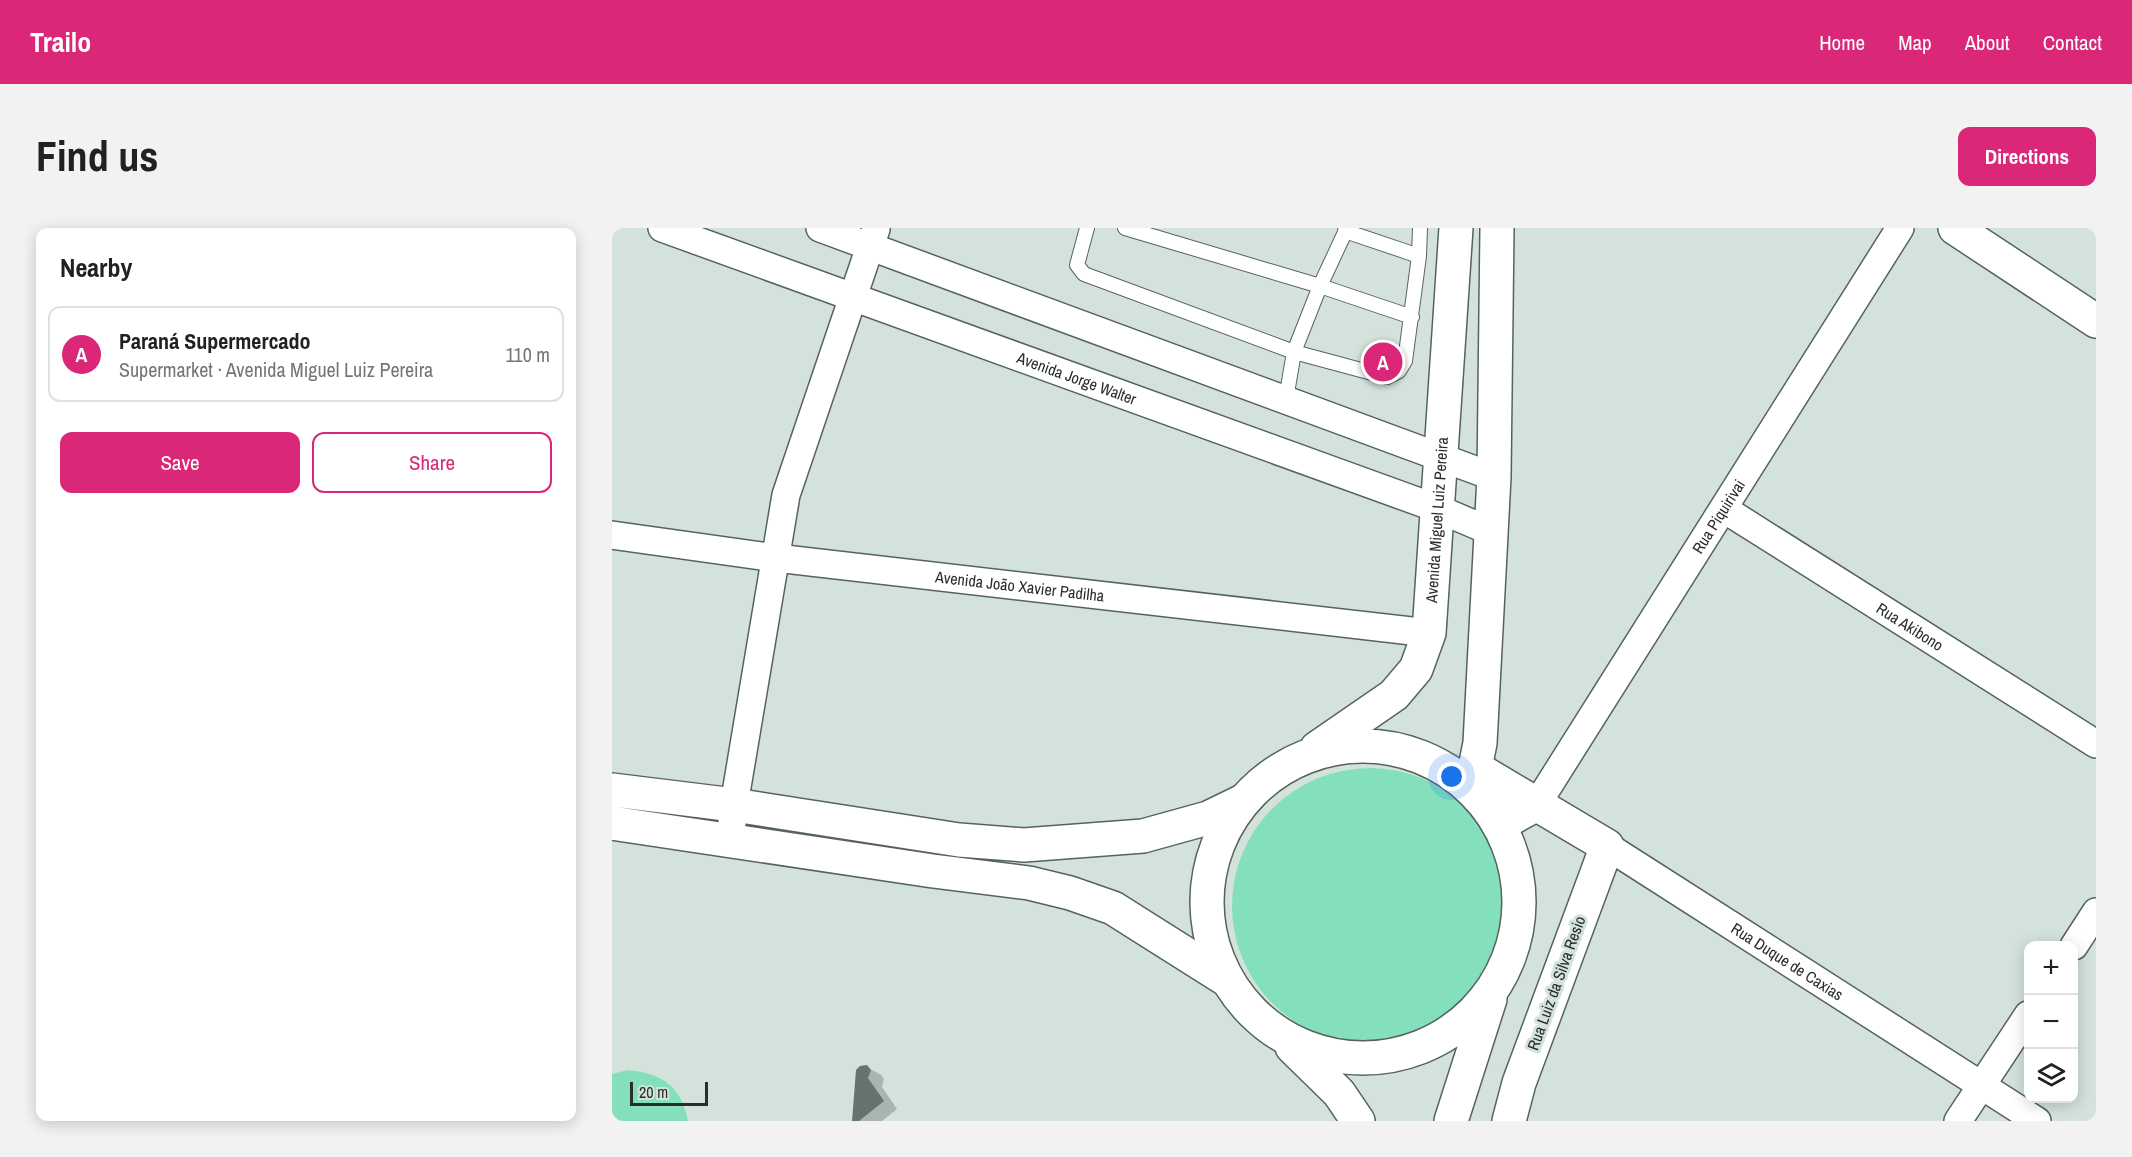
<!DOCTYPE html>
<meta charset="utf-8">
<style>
body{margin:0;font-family:"Archivo Narrow",sans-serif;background:#f2f2f2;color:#202124}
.controls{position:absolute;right:18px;bottom:18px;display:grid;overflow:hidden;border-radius:12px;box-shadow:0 3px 15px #0003}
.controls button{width:54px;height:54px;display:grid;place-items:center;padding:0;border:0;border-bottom:2px solid #e0e0e0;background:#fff;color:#202124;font:30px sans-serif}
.scale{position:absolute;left:18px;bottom:15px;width:78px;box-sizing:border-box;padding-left:6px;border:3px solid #282e2b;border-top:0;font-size:16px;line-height:21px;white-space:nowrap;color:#282e2b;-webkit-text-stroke:4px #d3e3dc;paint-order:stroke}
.you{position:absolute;left:840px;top:549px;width:21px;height:21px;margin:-15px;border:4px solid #fff;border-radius:50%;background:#1a73e8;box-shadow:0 0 0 9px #1a73e833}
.badge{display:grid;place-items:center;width:39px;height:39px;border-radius:50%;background:#db2777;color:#fff;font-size:20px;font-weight:700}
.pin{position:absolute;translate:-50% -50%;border:3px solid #fff;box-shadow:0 2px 6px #0006}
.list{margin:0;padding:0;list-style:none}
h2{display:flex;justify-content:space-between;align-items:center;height:78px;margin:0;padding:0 24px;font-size:26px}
h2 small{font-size:20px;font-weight:400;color:#757577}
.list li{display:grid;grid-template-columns:39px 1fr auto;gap:18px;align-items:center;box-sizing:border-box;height:96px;margin:0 12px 12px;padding:0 12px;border:2px solid #e0e0e0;border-radius:12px}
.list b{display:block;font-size:22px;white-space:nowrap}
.list p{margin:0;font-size:20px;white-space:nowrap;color:#757577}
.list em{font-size:20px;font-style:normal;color:#757577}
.actions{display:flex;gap:12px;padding:18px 24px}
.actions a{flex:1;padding:14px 0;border:2px solid #db2777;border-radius:12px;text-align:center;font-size:21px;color:#db2777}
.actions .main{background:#db2777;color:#fff}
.icon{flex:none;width:33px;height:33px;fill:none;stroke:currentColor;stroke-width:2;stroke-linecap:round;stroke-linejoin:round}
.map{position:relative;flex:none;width:1484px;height:893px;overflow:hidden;border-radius:12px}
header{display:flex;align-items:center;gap:36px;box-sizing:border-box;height:84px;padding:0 30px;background:#db2777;color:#fff}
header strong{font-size:28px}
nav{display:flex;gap:33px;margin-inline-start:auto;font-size:21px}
.intro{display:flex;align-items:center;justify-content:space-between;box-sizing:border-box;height:144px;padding:0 36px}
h1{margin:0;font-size:42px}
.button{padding:15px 27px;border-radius:12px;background:#db2777;color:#fff;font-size:21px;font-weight:700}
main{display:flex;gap:36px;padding:0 36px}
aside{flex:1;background:#fff;border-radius:12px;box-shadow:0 3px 15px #0003}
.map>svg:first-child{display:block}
</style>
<header>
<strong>Trailo</strong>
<nav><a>Home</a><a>Map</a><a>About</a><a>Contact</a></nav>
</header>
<div class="intro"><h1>Find us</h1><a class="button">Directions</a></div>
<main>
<aside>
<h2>Nearby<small></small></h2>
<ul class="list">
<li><span class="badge">A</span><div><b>Paraná Supermercado</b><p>Supermarket · Avenida Miguel Luiz Pereira</p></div><em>110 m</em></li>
</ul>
<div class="actions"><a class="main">Save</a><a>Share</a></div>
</aside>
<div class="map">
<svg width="1484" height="893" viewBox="0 0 1484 893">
<rect width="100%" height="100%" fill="#d3e3dc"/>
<path fill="#84e0bc" d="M620 678a138 138 0 1 1 276 0a138 138 0 1 1-276 0Z
M16 842C50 845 70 859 76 893H0V846Z"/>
<path fill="#0003" d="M255 839 269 847 272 851 270 859 285 881 270 893H241Z"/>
<path fill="#66746e" d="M255 837 259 842 256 850 272 873 247 893H240L244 842 248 838Z"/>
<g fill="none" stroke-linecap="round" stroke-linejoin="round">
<defs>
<path id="lane" d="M475 0 465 37 472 46 682 124 775 149 787 143 793 133 807 28 808 0
M513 0 708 58 800 89
M733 3 807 28
M674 171 682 124 708 58 735 0"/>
<g id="street">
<path id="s1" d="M50 0 824 280 878 303"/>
<path d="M208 0 882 249"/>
<path id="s2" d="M1112 281 1484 516"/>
<path id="s3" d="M0 307 164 330 817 405"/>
<path id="s4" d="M925 576 1288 0"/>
<path d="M118 613 122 577 174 267 264 1"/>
<path id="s5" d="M995 618 1425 893"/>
<path d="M1462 718 1484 684"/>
<path d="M1346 893 1416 787"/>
</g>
<path id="secondary" d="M862 539 995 618 907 855 897 893
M889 596 925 576"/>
<path id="primary" d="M1343 0 1484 93
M0 562 122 577 347 612 412 617 531 608 596 590 631 573
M0 595 321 643 417 655 458 665 501 680 615 752"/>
<g id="highway">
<circle cx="751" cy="674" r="156"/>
<path id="s6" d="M705 520 782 467 804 441 817 405 844 0"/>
<path d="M859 560 868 515 882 249 885 0"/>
<path d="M680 819 727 865 746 893"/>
<path d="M839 893 878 771"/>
</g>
</defs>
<use href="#lane" stroke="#56635d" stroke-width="16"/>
<use href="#street" stroke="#56635d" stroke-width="30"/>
<use href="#secondary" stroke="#56635d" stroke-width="36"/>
<use href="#primary" stroke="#56635d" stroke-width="36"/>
<use href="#highway" stroke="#56635d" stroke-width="36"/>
<use href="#lane" stroke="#fff" stroke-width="14"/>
<use href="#street" stroke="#fff" stroke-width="27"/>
<use href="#secondary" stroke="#fff" stroke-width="33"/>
<use href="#primary" stroke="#fff" stroke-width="33"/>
<use href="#highway" stroke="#fff" stroke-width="33"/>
</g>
<g text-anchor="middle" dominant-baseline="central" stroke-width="6" stroke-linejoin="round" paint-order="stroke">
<g font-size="16" fill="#282e2b" stroke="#d3e3dc">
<text stroke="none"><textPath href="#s1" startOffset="441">Avenida Jorge Walter</textPath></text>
<text stroke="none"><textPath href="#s4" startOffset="340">Rua Piquirivai</textPath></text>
<text stroke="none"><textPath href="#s6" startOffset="279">Avenida Miguel Luiz Pereira</textPath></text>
<text stroke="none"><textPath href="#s3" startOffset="411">Avenida João Xavier Padilha</textPath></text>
<text stroke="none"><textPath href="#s2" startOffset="220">Rua Akibono</textPath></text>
<text stroke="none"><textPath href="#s5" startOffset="214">Rua Duque de Caxias</textPath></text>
<text transform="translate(944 755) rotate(-70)">Rua Luiz da Silva Resio</text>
</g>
</g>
</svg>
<div class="controls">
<button>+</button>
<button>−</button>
<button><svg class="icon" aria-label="layers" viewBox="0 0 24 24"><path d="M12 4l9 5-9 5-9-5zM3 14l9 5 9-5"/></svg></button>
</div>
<div class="scale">20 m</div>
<div class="you"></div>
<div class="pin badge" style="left:771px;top:134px">A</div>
</div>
</main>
